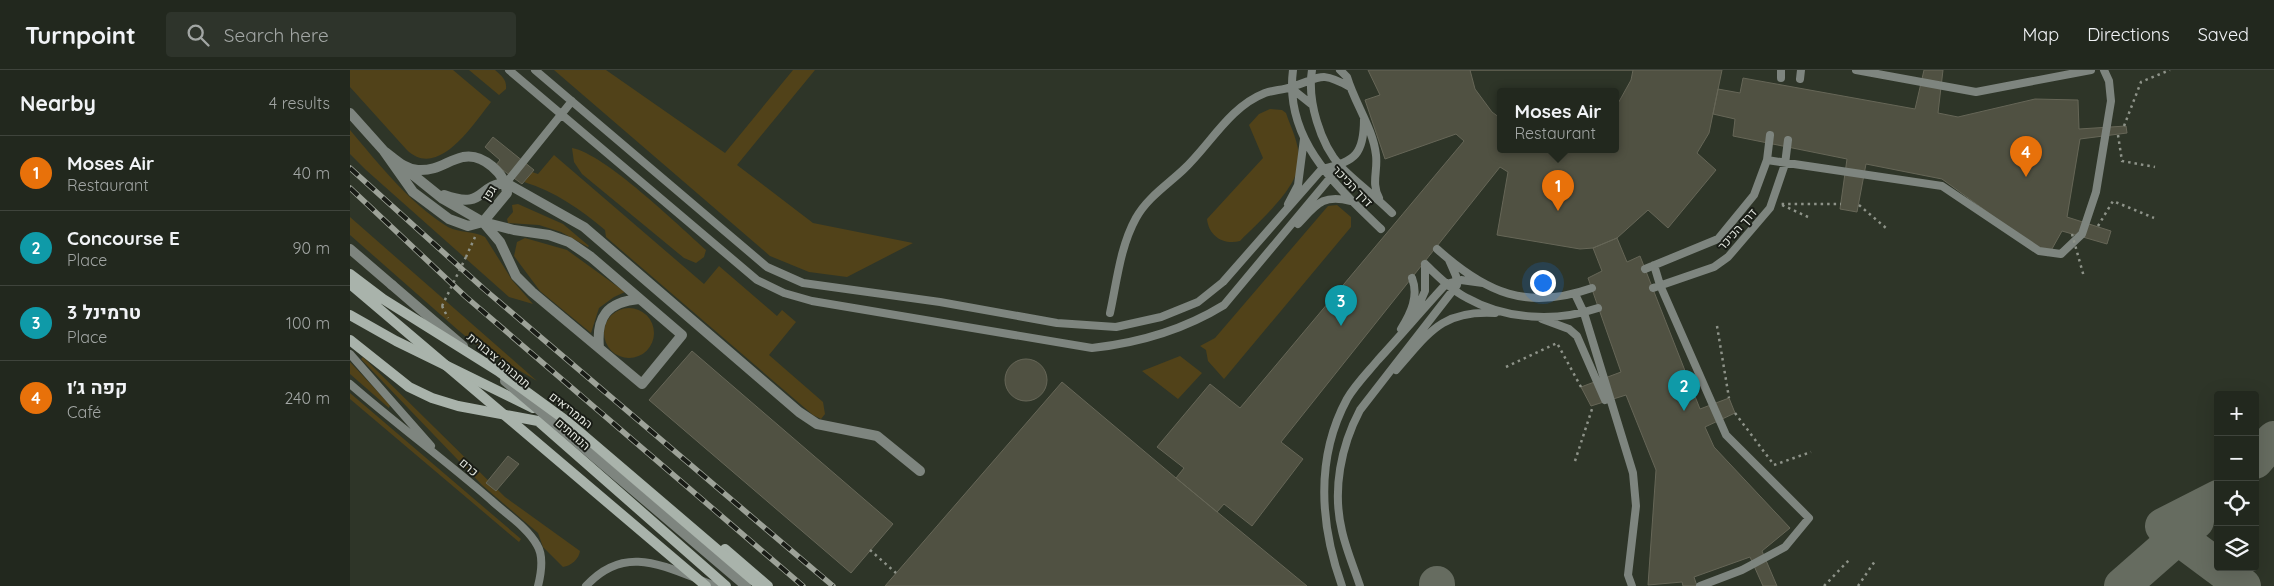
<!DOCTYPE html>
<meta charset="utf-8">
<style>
body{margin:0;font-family:Quicksand,Heebo,sans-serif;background:#2e342b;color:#f1f3f6}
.controls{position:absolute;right:15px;bottom:15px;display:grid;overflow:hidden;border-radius:5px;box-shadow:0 5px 20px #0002}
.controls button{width:45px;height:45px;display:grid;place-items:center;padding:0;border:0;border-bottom:1px solid #3f443c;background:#22281e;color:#f1f3f6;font:25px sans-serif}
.you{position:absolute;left:1192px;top:212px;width:18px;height:18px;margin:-12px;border:4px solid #fff;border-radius:50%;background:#1a73e8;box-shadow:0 0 0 8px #1a73e833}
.badge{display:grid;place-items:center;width:32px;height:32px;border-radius:50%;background:#f59c94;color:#fff;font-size:16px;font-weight:700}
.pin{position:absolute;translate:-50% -41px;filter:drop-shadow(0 1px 2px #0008)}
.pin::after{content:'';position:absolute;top:26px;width:18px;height:15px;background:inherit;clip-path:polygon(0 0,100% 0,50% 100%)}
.popup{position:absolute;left:1147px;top:18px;width:122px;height:65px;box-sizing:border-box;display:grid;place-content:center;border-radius:5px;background:#22281e;filter:drop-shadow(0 1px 4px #0005);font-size:16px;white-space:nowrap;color:#a2a6a4}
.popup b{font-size:19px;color:#f1f3f6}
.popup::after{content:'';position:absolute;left:50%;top:100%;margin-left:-10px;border:10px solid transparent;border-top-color:#22281e}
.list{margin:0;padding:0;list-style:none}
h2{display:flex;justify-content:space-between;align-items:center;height:65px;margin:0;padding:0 20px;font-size:21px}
h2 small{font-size:16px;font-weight:400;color:#a2a6a4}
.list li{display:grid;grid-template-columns:32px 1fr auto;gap:15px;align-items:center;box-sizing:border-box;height:75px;padding:0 20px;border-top:1px solid #3f443c}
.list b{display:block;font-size:19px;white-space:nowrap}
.list p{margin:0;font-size:16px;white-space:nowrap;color:#a2a6a4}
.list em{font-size:16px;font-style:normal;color:#a2a6a4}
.icon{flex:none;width:28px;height:28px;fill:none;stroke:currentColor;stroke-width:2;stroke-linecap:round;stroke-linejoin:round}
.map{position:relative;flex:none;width:1924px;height:516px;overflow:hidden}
header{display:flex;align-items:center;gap:30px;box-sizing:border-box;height:70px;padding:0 25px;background:#22281e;border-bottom:1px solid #3f443c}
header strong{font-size:24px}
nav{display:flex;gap:28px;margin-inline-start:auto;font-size:18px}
.search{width:350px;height:45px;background:#2e342b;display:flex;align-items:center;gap:12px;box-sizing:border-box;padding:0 18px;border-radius:5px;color:#a2a6a4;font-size:19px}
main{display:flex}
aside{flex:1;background:#22281e}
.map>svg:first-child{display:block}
</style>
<header>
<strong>Turnpoint</strong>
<div class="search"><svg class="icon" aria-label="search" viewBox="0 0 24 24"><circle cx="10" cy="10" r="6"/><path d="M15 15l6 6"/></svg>Search here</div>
<nav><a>Map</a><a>Directions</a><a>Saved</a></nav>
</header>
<main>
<aside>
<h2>Nearby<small>4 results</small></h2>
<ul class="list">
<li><span class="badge" style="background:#e8710a">1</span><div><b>Moses Air</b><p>Restaurant</p></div><em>40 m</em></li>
<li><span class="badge" style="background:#0f9aa8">2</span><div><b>Concourse E</b><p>Place</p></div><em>90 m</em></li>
<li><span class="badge" style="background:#0f9aa8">3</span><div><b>טרמינל 3</b><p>Place</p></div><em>100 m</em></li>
<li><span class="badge" style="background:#e8710a">4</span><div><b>קפה ג'ו</b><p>Café</p></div><em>240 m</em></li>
</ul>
</aside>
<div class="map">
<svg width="1924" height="516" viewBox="0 0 1924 516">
<rect width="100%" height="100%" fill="#2e3528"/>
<path fill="#514219" d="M0 0H103L141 32C122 56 87 111 56 79L0 17Z
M119 0H145C152 6 157 10 156 19L149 25Z
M204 0H256L375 83 443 0H465L387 95 463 153 563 173 497 207 459 202 420 186Z
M920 39 932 40 936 43C941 58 950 75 949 91 948 119 909 151 890 171 874 175 859 167 857 149L913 88 899 55 909 44Z
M0 60C29 94 59 133 98 157 110 163 124 161 135 167L162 210 183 234 159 227 16 100 0 84Z
M222 78C255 84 328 155 356 180L354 187 346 193 334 188 232 104 224 92Z
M204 85 354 214 369 196 427 246 432 240 446 252 419 285 473 332 475 344 471 349 463 345 256 167 255 160C230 139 206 122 174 112L182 102 188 104Z
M168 134 213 154 239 176 238 177 211 162 189 155 158 153 157 149 163 142 162 135Z
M987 135 1001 147V157L874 309 858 291 856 280 850 276 865 268 978 136Z
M0 147 187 311 125 274 108 260 0 165Z
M175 168 217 180 275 222 264 227 249 238 241 263 190 221 164 186 167 172Z
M254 263a25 25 0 1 1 50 0a25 25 0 1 1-50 0Z
M830 286 852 303 828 329 792 301Z
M13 287 155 427 230 481C229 489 221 496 213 497L193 477 188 463 132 415 11 289Z
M0 292 40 335 39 338 0 304Z
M0 323 171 469 169 472 0 329Z"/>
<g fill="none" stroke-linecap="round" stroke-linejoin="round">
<path stroke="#666c60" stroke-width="36" d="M1905 391 1924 369
M1868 428 1813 456 1868 497
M1868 497 1893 516
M1087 514V516
M1772 516 1846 451"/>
</g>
<path fill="#505142" stroke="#666657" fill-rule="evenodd" d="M1018 0H1372L1359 63 1347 83 1366 100 1318 158 1298 140 1267 168 1243 178 1230 179 1147 165 1158 102 1150 97 931 372 953 389 902 456 874 434 867 442 826 408 834 398 807 377 860 314 890 338 1114 71 1106 64 1035 89 1015 30 1030 25ZM1150 22H1266V80H1150Z
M1120 0H1283L1281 10 1266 37V22H1150V48L1142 42 1125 19Z
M1574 0H1593L1588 43 1608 47 1685 29 1728 30 1729 59 1776 56 1777 63 1730 69 1717 147 1761 161 1757 174 1712 161 1698 186 1592 109 1516 94 1507 142 1490 139 1497 89 1383 66 1385 49 1363 44 1368 19 1390 23 1393 8 1565 39Z
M143 67 184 100 172 114 146 95 150 90 135 77Z
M1267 168 1277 192 1290 186 1350 339 1379 328 1385 343 1355 357 1364 377 1440 458 1412 481 1427 516H1413L1400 487 1344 507 1347 516H1333L1332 512 1298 515 1306 400 1276 325 1241 336 1231 317 1271 302 1238 208 1252 201 1243 178Z
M342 281 543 454 501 503 299 330Z
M655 310a21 21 0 1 1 42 0a21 21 0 1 1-42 0Z
M712 312 826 408 957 516H535Z
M158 386 169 394 146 421 136 413Z"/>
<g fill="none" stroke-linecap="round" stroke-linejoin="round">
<path stroke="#8e9389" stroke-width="2.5" stroke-dasharray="2.5 4" stroke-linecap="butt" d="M1774 56 1791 12 1820 0
M1768 65 1772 91 1805 97
M1509 135 1536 158
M1458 147 1430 134H1491
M1748 156 1763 131 1804 148
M116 187 125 167
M92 236 98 248
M1367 256 1379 328
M1156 297 1207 273 1231 317
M1385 343 1424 395 1461 382
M1225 391 1243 336
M520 480 546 503
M1474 516 1499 490
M1508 516 1525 491"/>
<path stroke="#7e857f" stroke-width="8" d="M159 0 407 210 434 223 462 231 742 278C788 273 835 259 874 235L990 96
M185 0 417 197 453 213 590 232 707 253 766 257 811 247 848 232 873 212 972 99C1006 92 1014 83 1014 49
M943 0C934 69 985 115 1031 159
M962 0C957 30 970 74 991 97 1007 113 1026 127 1042 143
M990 0 997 7C1005 34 1023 58 1026 85 1028 101 1021 113 1029 128
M1506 0 1626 22 1741 0
M1431 8V0
M1450 9 1451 0
M941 18 961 34
M1417 90 1592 116 1689 181 1711 184 1732 164 1746 122 1761 31 1759 11 1754 0
M156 113 222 31
M938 134 948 115 954 69
M948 154C967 134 972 124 1001 131
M1087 179C1136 223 1177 241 1242 218
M1075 194C1088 206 1101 220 1117 228 1156 250 1207 252 1248 238
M1304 195 1310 215 1376 365 1459 448 1435 477 1392 500 1350 516
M1295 199 1368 169 1404 125 1417 90 1420 65
M1303 218 1364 197 1378 187 1420 138 1435 94 1438 70
M1225 224 1234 243 1283 403 1286 436 1278 505 1282 516
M760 243C767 211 770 177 786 148 797 128 817 115 833 100 860 75 879 37 915 23 924 20 933 20 941 17 971 8 969 0 1000 17
M1065 244 1075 221V194
M1192 249 1219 259 1227 266 1255 330
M1051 259C1061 243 1069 226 1062 208
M0 284 81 376
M1046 300C1079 263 1091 240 1145 243
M0 314C46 354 95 390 141 430 156 444 177 457 187 475 194 486 191 504 188 516
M236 516C277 471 318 499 366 516
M992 516C970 455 965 388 997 329 1005 315 1018 302 1028 290 1051 265 1073 239 1096 214L1111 210 1133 213
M1010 516C1004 498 996 479 992 461 982 420 991 376 1010 340L1107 215 1106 206 1099 190"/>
<path stroke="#7e857f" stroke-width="10" d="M0 43 34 81 63 122 99 149 118 156 133 152 157 123C156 104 133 83 113 87 96 91 88 101 68 100 54 99 45 89 34 81
M52 96 93 129 133 152 150 172 166 206 182 222 292 314 332 265 241 187 219 172 199 165 164 160 133 152
M94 125C136 140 126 115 156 113L234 157 449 342 467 354 527 366 570 401
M0 179 42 215
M249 278C246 247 257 232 289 229"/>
<path stroke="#a9b3ab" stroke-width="10" d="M0 245 46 271 183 338
M0 270 59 317 82 328 108 336 188 351 376 516
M375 479 418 516"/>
<defs>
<path id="rail" d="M0 98 134 219 483 516
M0 118 116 227 453 516"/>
</defs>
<use href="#rail" stroke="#9da298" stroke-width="5.5"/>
<use href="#rail" stroke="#191c16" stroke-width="4" stroke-dasharray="11" stroke-linecap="butt"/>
<path stroke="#8e9389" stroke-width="2.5" stroke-dasharray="2.5 4" stroke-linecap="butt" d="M1722 164 1734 207
M92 236 116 187"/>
<path stroke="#7e857f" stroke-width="10" d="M42 215 113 276
M155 311 396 516"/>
<path stroke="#a9b3ab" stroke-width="10" d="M0 204 33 229 148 301 218 352 410 516
M0 214 356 516"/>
</g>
<g text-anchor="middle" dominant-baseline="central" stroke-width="4" stroke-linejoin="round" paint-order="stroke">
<g font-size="12" fill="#e4e8e0" stroke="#191c16">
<text transform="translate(1003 116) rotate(46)">דרך הכיכר</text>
<text transform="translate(139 123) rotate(-57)">גפן</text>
<text transform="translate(1387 159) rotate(-48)">דרך הכיכר</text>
<text transform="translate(149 290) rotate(40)">תחבורה ציבורית</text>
<text transform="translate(221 340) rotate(38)">הממריאים</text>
<text transform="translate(223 364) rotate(41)">הנוחתים</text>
<text transform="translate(119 397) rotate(41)">כרם</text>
</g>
</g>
</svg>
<div class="controls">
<button>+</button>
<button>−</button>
<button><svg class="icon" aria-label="locate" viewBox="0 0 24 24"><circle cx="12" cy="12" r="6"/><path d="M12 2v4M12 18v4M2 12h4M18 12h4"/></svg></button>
<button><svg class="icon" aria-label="layers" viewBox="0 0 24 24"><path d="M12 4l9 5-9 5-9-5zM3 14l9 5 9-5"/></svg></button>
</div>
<div class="you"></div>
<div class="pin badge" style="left:1208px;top:141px;background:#e8710a">1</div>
<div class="popup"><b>Moses Air</b>Restaurant</div>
<div class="pin badge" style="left:1334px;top:341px;background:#0f9aa8">2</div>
<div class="pin badge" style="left:991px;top:256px;background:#0f9aa8">3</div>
<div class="pin badge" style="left:1676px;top:107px;background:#e8710a">4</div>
</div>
</main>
